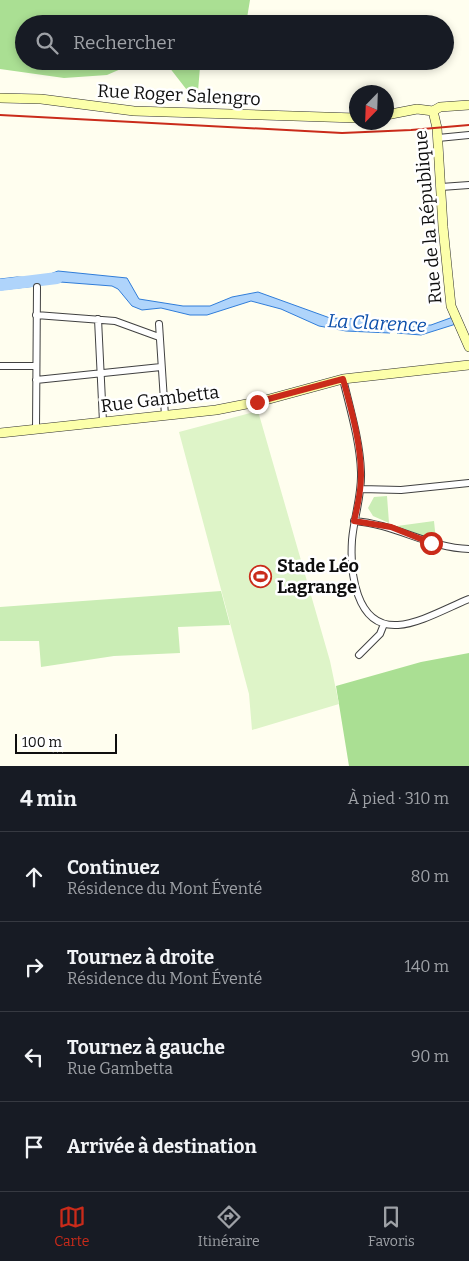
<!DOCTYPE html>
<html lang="fr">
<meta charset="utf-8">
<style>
body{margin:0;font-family:Bitter,serif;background:#242831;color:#f1f3f6}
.compass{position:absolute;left:349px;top:85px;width:45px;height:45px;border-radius:50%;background:#171b24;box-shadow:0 2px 8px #0003;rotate:203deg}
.scale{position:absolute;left:15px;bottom:12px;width:102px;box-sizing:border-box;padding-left:5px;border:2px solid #0e0e0e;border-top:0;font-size:14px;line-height:18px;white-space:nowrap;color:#0e0e0e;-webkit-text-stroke:4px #fff;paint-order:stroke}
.stop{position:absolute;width:15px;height:15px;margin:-11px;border:4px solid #ca2b1a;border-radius:50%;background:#fff}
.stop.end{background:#ca2b1a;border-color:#fff;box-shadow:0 1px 5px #0008}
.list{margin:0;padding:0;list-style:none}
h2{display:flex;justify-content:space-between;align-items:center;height:65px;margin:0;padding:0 20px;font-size:21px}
h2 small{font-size:16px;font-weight:400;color:#9ea1a6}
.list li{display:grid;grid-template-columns:32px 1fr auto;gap:15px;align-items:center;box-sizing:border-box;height:90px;padding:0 20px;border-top:1px solid #363941}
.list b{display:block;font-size:19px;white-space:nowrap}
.list p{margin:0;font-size:16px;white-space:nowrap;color:#9ea1a6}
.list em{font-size:16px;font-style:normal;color:#9ea1a6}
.icon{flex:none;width:28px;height:28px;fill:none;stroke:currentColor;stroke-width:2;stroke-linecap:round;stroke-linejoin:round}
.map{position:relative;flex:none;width:469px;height:766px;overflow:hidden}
.search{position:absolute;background:#171b24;box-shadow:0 2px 8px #0003;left:15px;right:15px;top:15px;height:55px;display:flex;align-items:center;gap:12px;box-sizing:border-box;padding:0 18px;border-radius:28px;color:#9ea1a6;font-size:19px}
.sheet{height:425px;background:#171b24}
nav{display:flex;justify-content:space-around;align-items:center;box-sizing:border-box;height:70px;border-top:1px solid #363941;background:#171b24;font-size:14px;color:#9ea1a6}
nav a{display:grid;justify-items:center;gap:2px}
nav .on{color:#ca2b1a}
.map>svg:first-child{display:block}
</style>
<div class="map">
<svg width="469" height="766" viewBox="0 0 469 766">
<rect width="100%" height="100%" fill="#fffeef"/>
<path fill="#caedb5" d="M387 496 389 523 373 516 368 508 374 497Z
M434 521 436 541 397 526Z
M221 591 230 625 178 627 180 653 114 656 41 667 39 641H0V607Z"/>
<path fill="#aadf93" d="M0 0H250L246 24H24V61H139L107 75 64 78 0 69Z
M146 61H233L200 67 197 103 169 67Z
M469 653V766H349L336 686 421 662Z"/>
<path fill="#def4c8" d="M258 411 330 661 339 704 252 730 249 694 179 432Z"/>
<path fill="#afd4fb" stroke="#307dd9" d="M58 271 127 278 139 299 183 306H210L232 297 258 292 330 318 408 321 410 326 431 325 453 317 456 324 421 335 397 333V330L391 329 390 333 346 331 319 326 281 309 251 301 207 315H190L161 308 142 310 132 306 118 289 112 286 60 282 40 285V278Z
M17 277 36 278V286L0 290V279Z"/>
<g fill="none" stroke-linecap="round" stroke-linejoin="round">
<path stroke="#afd4fb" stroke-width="12" d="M0 285 57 278"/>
<defs>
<path id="street" d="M438 138 469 135
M441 187 469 185
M36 315 115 321 159 337
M98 319 103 422
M159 324 165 416
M0 366H36
M343 379C350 409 360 441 361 472 362 495 354 517 352 540 350 571 355 628 398 625 419 624 449 607 469 599
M36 380 161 367
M36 429 37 287
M361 489 401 490 469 483
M354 521C395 524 429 548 469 549
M359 655 380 634 384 624"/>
<path id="secondary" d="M0 98 41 99 134 111 356 118
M433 111 437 128 443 227 451 306 469 347
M433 111 440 107 469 105
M386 115 417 109 433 111
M0 433 216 410 262 401 343 379 469 365"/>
</defs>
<use href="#street" stroke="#414141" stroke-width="8"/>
<use href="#secondary" stroke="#303030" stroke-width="10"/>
<use href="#street" stroke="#fff" stroke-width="6"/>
<use href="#secondary" stroke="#fcffaa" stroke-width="9"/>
<path stroke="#ca2b1a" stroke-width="2" d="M0 115 342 133 411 130 469 125"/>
</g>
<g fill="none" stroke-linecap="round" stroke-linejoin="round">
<path stroke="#ca2b1a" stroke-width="6" d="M257 402 343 379C351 409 361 443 361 475 361 490 358 505 354 521L391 527 431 543"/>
</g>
<defs>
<symbol id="stadium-ring" viewBox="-11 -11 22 22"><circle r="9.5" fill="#fff" stroke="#ca2b1a" stroke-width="1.5"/><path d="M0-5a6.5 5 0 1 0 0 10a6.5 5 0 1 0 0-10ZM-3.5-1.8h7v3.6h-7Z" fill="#ca2b1a"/></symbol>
</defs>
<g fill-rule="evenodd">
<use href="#stadium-ring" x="248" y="564" width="25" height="25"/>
</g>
<g text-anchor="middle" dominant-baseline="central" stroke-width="5" stroke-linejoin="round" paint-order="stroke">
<g font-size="18" fill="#0e0e0e" stroke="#fff">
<text transform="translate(179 95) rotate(3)">Rue Roger Salengro</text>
<text transform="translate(428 217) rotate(-95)">Rue de la République</text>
<text transform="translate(160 399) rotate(-7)">Rue Gambetta</text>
</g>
<g font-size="18" font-weight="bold" fill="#0e0e0e" stroke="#fff" text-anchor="start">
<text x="277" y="566">Stade Léo<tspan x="277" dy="21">Lagrange</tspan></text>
</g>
<g font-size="19" font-style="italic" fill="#0c4fab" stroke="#fff">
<text transform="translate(377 323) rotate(3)">La Clarence</text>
</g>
</g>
</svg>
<svg class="compass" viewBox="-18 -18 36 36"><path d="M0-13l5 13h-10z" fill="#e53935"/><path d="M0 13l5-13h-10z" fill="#9ea1a6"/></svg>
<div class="scale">100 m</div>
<div class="stop" style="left:431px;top:543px"></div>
<div class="stop end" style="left:257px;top:402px"></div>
<div class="search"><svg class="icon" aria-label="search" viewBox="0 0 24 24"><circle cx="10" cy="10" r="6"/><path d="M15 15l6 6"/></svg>Rechercher</div>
</div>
<section class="sheet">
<h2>4 min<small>À pied · 310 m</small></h2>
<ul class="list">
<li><svg class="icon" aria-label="ahead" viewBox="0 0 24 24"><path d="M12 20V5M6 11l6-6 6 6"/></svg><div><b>Continuez</b><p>Résidence du Mont Éventé</p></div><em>80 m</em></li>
<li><svg class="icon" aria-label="right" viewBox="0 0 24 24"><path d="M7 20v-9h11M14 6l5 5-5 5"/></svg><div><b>Tournez à droite</b><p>Résidence du Mont Éventé</p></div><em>140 m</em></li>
<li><svg class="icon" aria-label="left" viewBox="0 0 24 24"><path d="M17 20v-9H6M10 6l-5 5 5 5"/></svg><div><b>Tournez à gauche</b><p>Rue Gambetta</p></div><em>90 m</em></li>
<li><svg class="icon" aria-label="arrive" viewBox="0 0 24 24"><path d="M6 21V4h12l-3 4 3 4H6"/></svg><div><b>Arrivée à destination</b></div></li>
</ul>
</section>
<nav>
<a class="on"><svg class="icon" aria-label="map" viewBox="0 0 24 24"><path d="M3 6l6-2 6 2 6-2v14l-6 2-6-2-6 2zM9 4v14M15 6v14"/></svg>Carte</a>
<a><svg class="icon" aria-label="directions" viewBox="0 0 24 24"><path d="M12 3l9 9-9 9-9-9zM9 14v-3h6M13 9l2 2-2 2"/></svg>Itinéraire</a>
<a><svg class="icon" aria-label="saved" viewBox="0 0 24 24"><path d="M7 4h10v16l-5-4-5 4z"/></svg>Favoris</a>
</nav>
